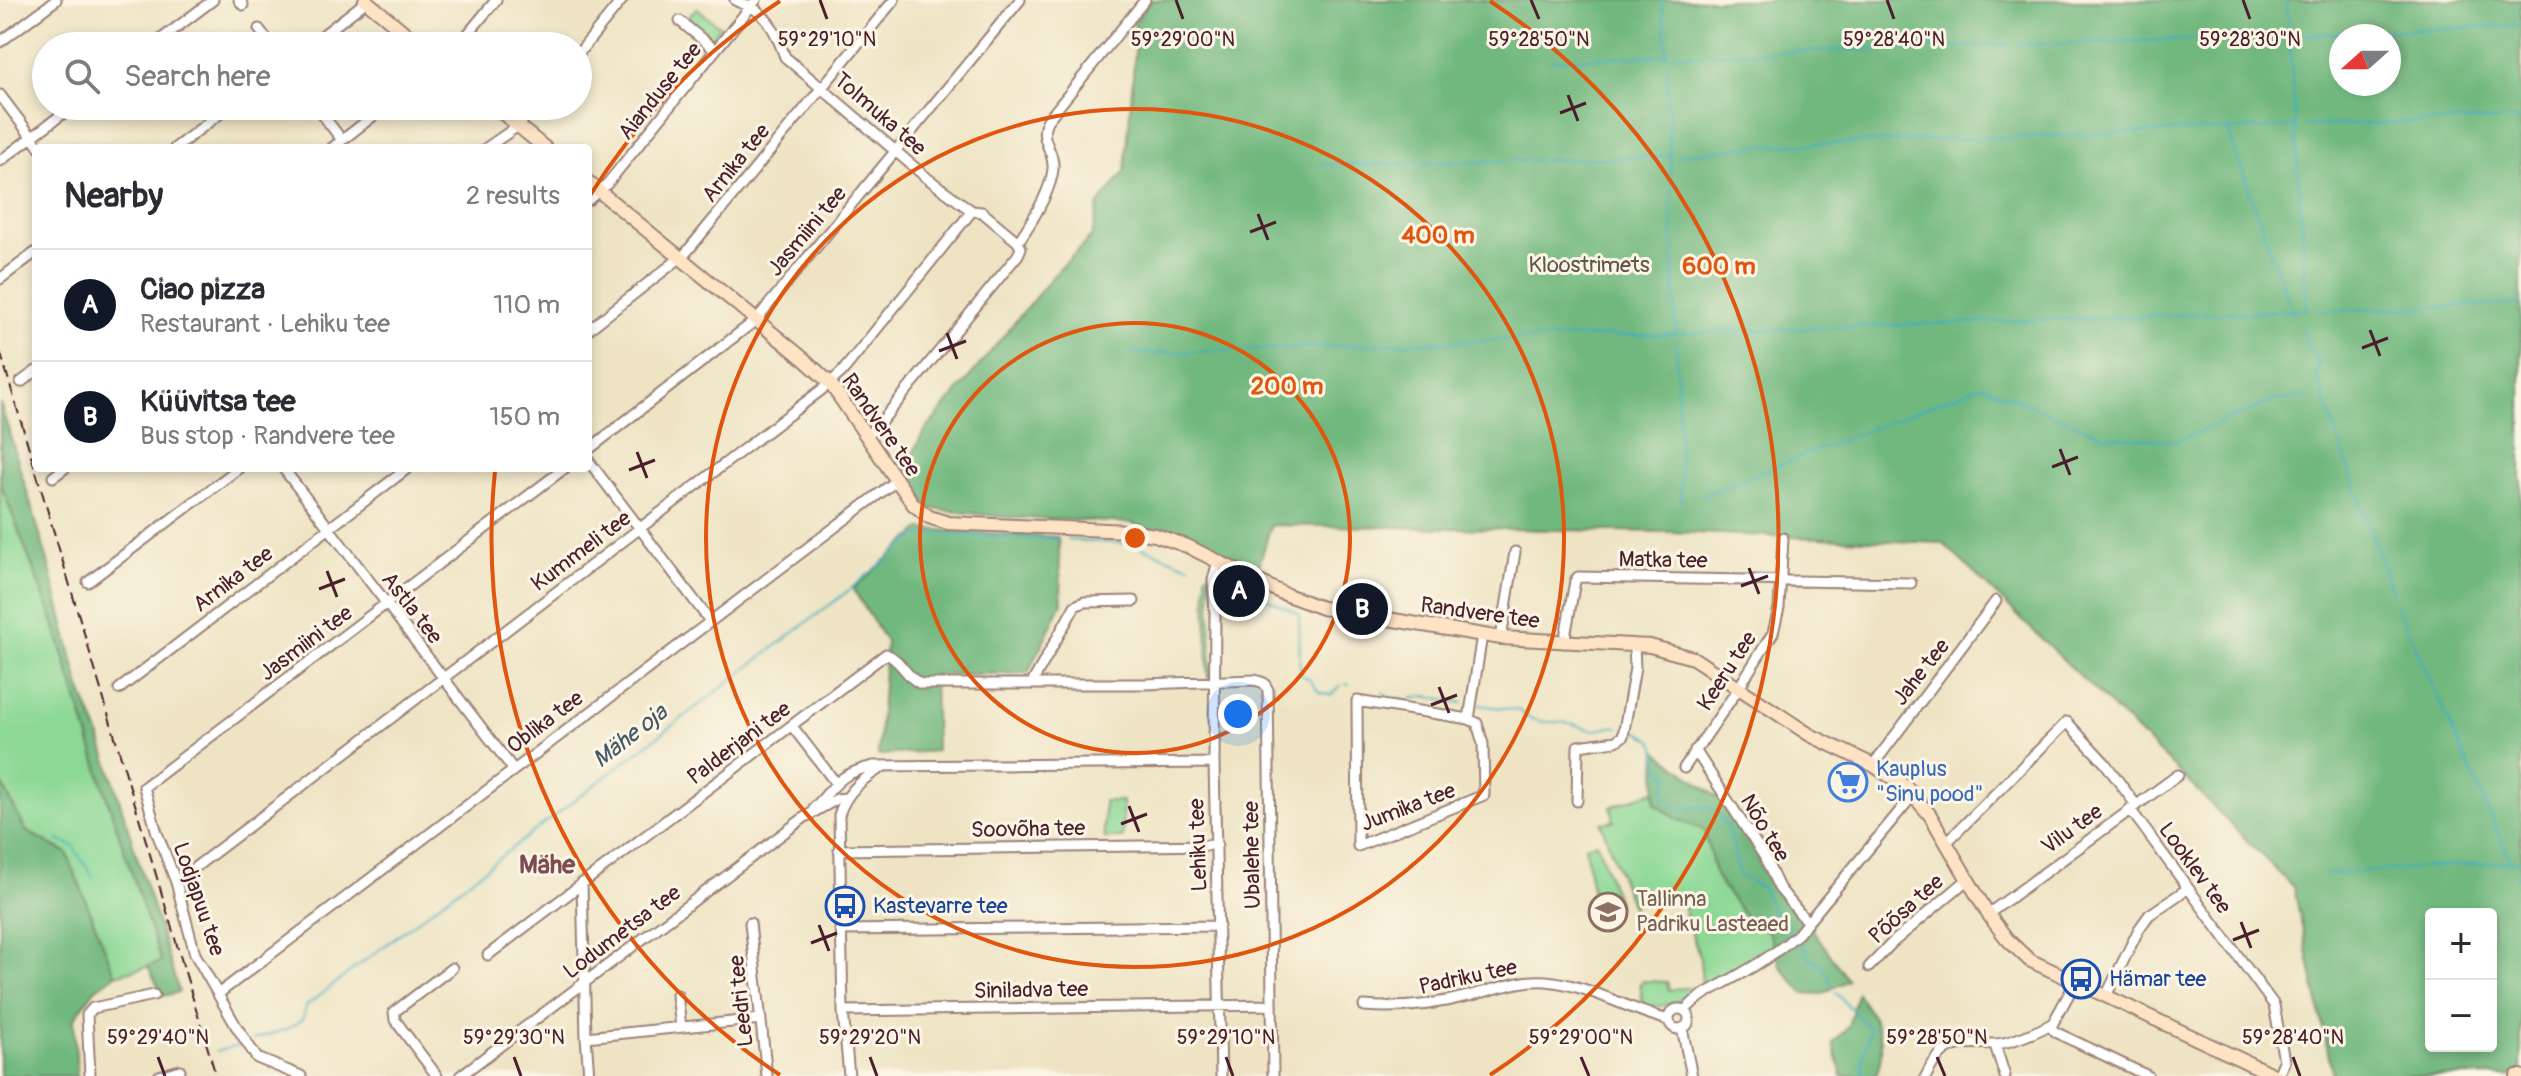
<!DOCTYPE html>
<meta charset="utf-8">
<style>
body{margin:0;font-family:Pangolin,sans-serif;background:#f2f2f3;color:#2b2b33}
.controls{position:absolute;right:24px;bottom:24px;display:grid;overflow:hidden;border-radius:8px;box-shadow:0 4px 12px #0003}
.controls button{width:72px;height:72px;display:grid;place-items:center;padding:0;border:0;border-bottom:2px solid #e1e1e2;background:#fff;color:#2b2b33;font:40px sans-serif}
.compass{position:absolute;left:2329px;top:24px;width:72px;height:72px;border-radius:50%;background:#fff;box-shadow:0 4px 12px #0003;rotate:249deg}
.you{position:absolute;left:1238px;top:714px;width:28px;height:28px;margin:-20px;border:6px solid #fff;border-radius:50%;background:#1a73e8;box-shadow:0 0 0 12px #1a73e833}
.badge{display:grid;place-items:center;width:52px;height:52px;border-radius:50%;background:#111827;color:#fff;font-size:26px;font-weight:700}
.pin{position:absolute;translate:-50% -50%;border:4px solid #fff;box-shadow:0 2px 8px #0006}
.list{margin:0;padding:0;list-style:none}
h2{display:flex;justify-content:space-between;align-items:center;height:104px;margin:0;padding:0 32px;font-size:34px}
h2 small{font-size:26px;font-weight:400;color:#7c7c81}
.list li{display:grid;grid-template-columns:52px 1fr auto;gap:24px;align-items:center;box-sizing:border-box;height:112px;padding:0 32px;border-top:2px solid #e1e1e2}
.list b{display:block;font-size:30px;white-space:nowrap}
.list p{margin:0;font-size:26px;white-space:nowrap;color:#7c7c81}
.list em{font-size:26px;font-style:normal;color:#7c7c81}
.icon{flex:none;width:44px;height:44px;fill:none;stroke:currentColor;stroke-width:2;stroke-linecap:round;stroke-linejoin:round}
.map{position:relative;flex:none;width:2521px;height:1076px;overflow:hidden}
.search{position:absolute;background:#fff;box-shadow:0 4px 12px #0003;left:32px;top:32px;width:560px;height:88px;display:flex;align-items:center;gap:20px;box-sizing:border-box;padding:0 28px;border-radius:44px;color:#7c7c81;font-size:30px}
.panel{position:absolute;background:#fff;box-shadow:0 4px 12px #0003;left:32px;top:144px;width:560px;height:328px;border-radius:8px}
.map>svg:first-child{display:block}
</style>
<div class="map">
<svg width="2521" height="1076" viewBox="0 0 2521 1076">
<rect width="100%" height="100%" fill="#fcf5e5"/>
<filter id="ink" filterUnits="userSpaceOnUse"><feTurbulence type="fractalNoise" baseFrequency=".0125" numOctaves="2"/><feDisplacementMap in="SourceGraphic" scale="16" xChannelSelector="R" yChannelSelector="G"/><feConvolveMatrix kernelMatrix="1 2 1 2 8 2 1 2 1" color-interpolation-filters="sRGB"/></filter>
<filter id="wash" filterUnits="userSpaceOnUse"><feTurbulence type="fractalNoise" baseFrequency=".006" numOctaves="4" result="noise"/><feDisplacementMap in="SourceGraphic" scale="32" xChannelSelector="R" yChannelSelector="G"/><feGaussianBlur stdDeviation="1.8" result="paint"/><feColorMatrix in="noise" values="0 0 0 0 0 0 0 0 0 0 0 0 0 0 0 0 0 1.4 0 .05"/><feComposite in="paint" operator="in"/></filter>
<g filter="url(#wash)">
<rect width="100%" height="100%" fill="#eee4c4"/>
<path fill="#8cd895" stroke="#6b7c60" stroke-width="2" d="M697 8 720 27 710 40 686 20Z
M0 482 54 623 108 801 162 963 115 975 67 853 26 831 0 780Z
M1210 573 1211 676 1208 678 1206 574Z
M1654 791 1655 803 1677 819 1704 830 1716 877 1751 924 1768 931 1774 947 1749 963 1702 986 1700 959 1682 903 1639 900 1632 907 1601 823 1614 821 1611 807Z
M1104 801H1122L1123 838H1104Z
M1597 843 1617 900 1618 906 1595 909 1585 846Z
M1643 981 1667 982 1669 990 1691 987 1692 993C1681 1003 1656 1010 1643 1005L1640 983Z"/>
<path fill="#71b87e" stroke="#5e6c54" stroke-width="2" fill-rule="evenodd" d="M1151 0H2521V1076H2333L2294 888 2182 775 1943 543 1671 532 1271 525 1257 572 1192 541 1131 523 1004 517 933 509 902 476 923 433 1054 275 1092 236 1099 204 1125 171 1137 28 1133 24ZM2341 36H2389V84H2341ZM2431 914H2491V1046H2431Z
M0 402 49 565 80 688 99 734 179 992 163 996 148 966 161 962 108 801 54 623 0 482Z
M921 529 1058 537 1062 603 1028 673 934 675 936 751 878 755 886 642 853 589Z
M1657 751 1723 802 1848 980 1822 994 1803 993 1781 967 1768 931 1751 924 1716 877 1704 830 1677 819 1655 803Z
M0 780 26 831 67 853 115 975 95 990 74 1019 77 1076H0Z
M1857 993C1877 1023 1889 1039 1876 1076H1842L1833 1043 1848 1027Z"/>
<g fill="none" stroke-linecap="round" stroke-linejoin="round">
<path stroke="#3eadbb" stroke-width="2" d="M2301 35 2521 25
M2020 45 2289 36 2287 0
M1672 55 2011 45
M1551 60 1667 55 1662 0
M2305 126 2521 119
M2228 130 2293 314
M1677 155 1756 146 2294 127
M1512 161 1671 156
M1321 165 1506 161
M2320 311 2521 304
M2301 326 2309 349 2319 364 2317 372 2322 392 2392 592
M1681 333 2307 310 2290 45
M1549 338 1676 334 1667 64
M1676 341 1681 501
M1131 354 1544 338
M1701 496 1982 385 2105 436 2176 441 2276 400 2308 396
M1067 540 1133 544 1190 566
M1254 593 1299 614 1300 674 1310 680 1319 692 1332 695 1340 685
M2396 603 2511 862
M1346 684 1349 685
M1383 692 1388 697
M1396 698 1405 699
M1411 699 1426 696 1463 703
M1480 705 1520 711C1532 725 1553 721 1569 723 1577 724 1585 730 1594 730 1603 730 1609 725 1619 727
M1631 729C1666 743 1651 744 1662 774H1667L1669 778 1664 788 1669 800 1678 809C1687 809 1701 805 1709 808 1733 818 1733 856 1740 876L1763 888 1773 912H1778L1785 922
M57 840 73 846 93 877
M2516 873 2521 884
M2325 874 2521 861
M1787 925 1791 935
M1797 942 1805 948 1807 956 1822 965 1832 985
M1835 992 1870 1029 1862 1059 1863 1076
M252 1040 287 1029 302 1020 307 1005 844 594 915 537 925 534 1058 539
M216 1051 242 1045"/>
</g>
</g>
<g filter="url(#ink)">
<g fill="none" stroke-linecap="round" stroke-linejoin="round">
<defs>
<path id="minor" d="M239 0 243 5
M735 0C741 4 748 4 753 8 771 19 778 38 785 57L927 178 972 211 982 212 1018 242
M680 21 715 50
M259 29 272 46
M0 42 56 0
M152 46 213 0
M309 46 368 0
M458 46 496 0
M578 54 622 0
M0 95 40 148
M316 106 338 135
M175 148 230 106
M332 148 386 106
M486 148 518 126 535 106
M0 161 73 106
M588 200 607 184 756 0
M0 279 36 252
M588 330 685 254 894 0
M21 382 36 371
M866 436 876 428 1018 255 1021 248 1018 242C1031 223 1051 192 1053 169 1055 150 1038 140 1047 121L1145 0
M588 450 756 320 1020 0
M588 460 710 621
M283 468 513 769
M53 477 65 468
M1218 561 1213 580 1215 613 1214 763 1221 1076
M88 582 239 468
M1501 638 1515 552
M1564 643 1575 581 1578 577 1911 583
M1032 683 1075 606 1084 602 1134 601
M119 689 408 468
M1469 719 1477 723 1483 744 1484 795 1358 846 1357 701 1469 719 1482 635
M792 726 835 782
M1695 750 1764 856 1779 888 1807 922
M1873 765 1996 601
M1684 768 1736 692 1773 633 1779 608 1783 538
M1577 801 1578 746 1616 741 1623 736 1635 668 1634 645
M814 808C838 784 836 775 873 766L1214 763
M2130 809 2274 1005 2284 1061 2278 1076
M1946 843 2067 722 2105 763 2136 805
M839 850 1217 845
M176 882 824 388 842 372 972 211
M582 883 586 1037 589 1076
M1988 914 2178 775
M750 923 767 1076
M840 930 1219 926
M488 955 886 654C902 660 906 678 921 684H1145L1255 680 1264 683 1268 690 1273 1076
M1869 967 1892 943 1967 880
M218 994 896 481
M677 995 681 1027
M2106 996 2139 929 2149 915 2187 889
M1364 1006C1400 1009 1434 1005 1468 996 1494 990 1519 979 1546 981 1586 984 1629 1010 1669 1020
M1669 1019a10 10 0 1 1 20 0a10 10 0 1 1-20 0Z
M1685 1010C1702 992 1721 986 1742 973 1762 962 1781 949 1798 934L1914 794
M843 1011 1272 1005
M2049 1025 2055 1032 2148 1076
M1682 1028 1692 1076
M586 1037 761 1019
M1995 1045 2005 1076
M90 1076 87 1015 93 1008 154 995
M159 1076 180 1070
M301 1076 257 1058 236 1026 195 954 176 882 157 833 144 787 565 468
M437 1076 395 1020 394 1012 452 968
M460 1076 805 817 837 799 846 798
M849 1076 843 1011 839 815C846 792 863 778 883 767
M1926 1076C1943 1041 1959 1043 1993 1044 2007 1045 2041 1030 2053 1023L2075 983"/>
<path id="secondary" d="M365 0 421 46
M494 106 545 148
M588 182 805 360 830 383 913 504 929 517 948 523 1129 531 1155 535 1187 546 1282 593 1322 608 1501 638 1650 646 1693 658 1810 735 1873 765 1906 787 1930 815 1988 914 2007 939 2029 960 2276 1076
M1220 597 1229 585 1248 576
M2517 1076H2521"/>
</defs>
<use href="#minor" stroke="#9c8278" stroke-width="13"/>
<use href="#secondary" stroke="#9c8278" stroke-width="16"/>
<use href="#minor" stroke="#fff" stroke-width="9"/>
<use href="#secondary" stroke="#fee4c5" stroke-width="12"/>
<path stroke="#4a1f2b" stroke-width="2" stroke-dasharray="12 6" stroke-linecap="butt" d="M0 351 216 1076"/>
</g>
</g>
<path fill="none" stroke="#4a1f2b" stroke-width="3" d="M820 0 827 19M1176 0 1183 19M1531 0 1539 19M1887 0 1894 19M2243 0 2250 19M1568 95 1578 121M1560 113 1586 103M1258 214 1268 240M1250 232 1276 222M2370 330 2380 356M947 333 957 359M2362 348 2388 338M939 351 966 341M2060 449 2070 475M637 452 647 478M2052 467 2078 457M629 470 655 460M1749 568 1759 594M327 571 337 597M1741 586 1768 576M319 589 345 579M1439 687 1449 713M1431 705 1457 695M1129 806 1139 832M1121 824 1147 814M2241 922 2251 948M819 925 829 951M2233 940 2259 930M811 943 837 933M158 1057 165 1076M514 1057 521 1076M870 1057 877 1076M1226 1057 1233 1076M1581 1057 1589 1076M1937 1057 1945 1076M2293 1057 2300 1076"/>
<g fill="none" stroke="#e0560e" stroke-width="4">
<circle cx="1135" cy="538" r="215"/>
<circle cx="1135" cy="538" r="429"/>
<path d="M780 1075A644 644 0 0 1 495 471M589 197A644 644 0 0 1 780 1M1490 1A644 644 0 0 1 1490 1075"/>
</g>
<defs>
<symbol id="supermarket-ring" viewBox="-11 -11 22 22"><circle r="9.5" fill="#fcf5e5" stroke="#3f7fe0" stroke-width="1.5"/><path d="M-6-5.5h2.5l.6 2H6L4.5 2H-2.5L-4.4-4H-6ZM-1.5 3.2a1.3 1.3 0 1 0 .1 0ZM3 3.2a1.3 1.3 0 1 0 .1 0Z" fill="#3f7fe0"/></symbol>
<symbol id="bus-ring" viewBox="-11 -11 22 22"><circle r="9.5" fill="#fcf5e5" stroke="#1a4fb4" stroke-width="1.5"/><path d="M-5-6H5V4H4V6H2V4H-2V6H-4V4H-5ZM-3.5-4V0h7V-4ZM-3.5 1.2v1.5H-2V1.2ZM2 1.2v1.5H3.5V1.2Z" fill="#1a4fb4"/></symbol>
<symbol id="school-ring" viewBox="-11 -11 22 22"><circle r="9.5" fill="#fcf5e5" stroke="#8d6e63" stroke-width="1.5"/><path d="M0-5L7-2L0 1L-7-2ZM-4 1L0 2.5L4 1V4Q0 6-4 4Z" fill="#8d6e63"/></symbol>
</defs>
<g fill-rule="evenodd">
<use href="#supermarket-ring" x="1826" y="760" width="44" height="44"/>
<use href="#bus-ring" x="823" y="884" width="44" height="44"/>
<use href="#school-ring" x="1586" y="890" width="44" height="44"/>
<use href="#bus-ring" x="2059" y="957" width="44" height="44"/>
</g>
<g text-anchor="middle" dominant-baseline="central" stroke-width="6" stroke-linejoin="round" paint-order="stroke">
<g font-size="22" fill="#4a1f2b" stroke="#fcf5e5">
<text transform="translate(660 91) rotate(-51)">Aianduse tee</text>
<text transform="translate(880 114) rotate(41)">Tolmuka tee</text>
<text transform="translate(736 163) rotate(-51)">Arnika tee</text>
<text transform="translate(807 231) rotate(-50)">Jasmiini tee</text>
<text transform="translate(881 425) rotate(55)">Randvere tee</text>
<text transform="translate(581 551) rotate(-37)">Kummeli tee</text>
<text transform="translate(1663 560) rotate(1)">Matka tee</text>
<text transform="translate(233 579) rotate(-37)">Arnika tee</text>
<text transform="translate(412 608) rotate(52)">Astla tee</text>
<text transform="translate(1480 613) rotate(8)">Randvere tee</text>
<text transform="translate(306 643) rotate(-37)">Jasmiini tee</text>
<text transform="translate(1727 671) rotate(-57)">Keeru tee</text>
<text transform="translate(1921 672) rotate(-52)">Jahe tee</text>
<text transform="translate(545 722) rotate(-37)">Oblika tee</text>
<text transform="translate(739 743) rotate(-37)">Palderjani tee</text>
<text transform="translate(1408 807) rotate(-21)">Jumika tee</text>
<text transform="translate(1765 828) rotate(59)">Nõo tee</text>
<text transform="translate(1028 829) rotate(-1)">Soovõha tee</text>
<text transform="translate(2072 829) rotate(-36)">Vilu tee</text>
<text transform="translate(1198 845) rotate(-92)">Lehiku tee</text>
<text transform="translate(1252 855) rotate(-91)">Ubalehe tee</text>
<text transform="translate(2195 868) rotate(54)">Looklev tee</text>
<text transform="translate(199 899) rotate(71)">Lodjapuu tee</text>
<text transform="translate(1906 909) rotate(-42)">Põõsa tee</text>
<text transform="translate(622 932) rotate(-37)">Lodumetsa tee</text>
<text transform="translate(1468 977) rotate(-12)">Padriku tee</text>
<text transform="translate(1031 990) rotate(-1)">Siniladva tee</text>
<text transform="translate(741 1001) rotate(-96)">Leedri tee</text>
</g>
<g font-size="22" fill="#5e564b" stroke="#fcf5e5">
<text x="1589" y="265">Kloostrimets</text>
</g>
<g font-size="22" fill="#366cbe" stroke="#fcf5e5" text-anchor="start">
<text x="1876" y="769">Kauplus<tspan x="1876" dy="25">"Sinu pood"</tspan></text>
</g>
<g font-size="22" fill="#785e54" stroke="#fcf5e5" text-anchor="start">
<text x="1636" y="899">Tallinna<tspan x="1636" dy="25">Padriku Lasteaed</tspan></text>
</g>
<g font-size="22" fill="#164399" stroke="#fcf5e5" text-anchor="start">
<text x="873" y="906">Kastevarre tee</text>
<text x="2109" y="979">Hämar tee</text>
</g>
<g font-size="24" font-style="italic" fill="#455865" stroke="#fcf5e5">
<text transform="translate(630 736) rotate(-38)">Mähe oja</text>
</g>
<g font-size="26" font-weight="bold" fill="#7e4b51" stroke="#fcf5e5">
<text x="547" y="865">Mähe</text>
</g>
</g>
<g font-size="20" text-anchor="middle" fill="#4a1f2b" stroke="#fcf5e5" stroke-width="6" stroke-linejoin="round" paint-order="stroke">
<text x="827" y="46">59°29'10"N</text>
<text x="1183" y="46">59°29'00"N</text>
<text x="1539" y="46">59°28'50"N</text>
<text x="1894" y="46">59°28'40"N</text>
<text x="2250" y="46">59°28'30"N</text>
<text x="158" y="1044">59°29'40"N</text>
<text x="514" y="1044">59°29'30"N</text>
<text x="870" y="1044">59°29'20"N</text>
<text x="1226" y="1044">59°29'10"N</text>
<text x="1581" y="1044">59°29'00"N</text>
<text x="1937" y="1044">59°28'50"N</text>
<text x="2293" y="1044">59°28'40"N</text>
</g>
<circle cx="1135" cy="538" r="12" fill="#e0560e" stroke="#fcf5e5" stroke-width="4"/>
<g font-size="24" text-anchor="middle" font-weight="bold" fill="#e0560e" stroke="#fcf5e5" stroke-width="6" stroke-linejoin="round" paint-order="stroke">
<text x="1438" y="243">400 m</text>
<text x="1719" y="274">600 m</text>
<text x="1287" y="394">200 m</text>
</g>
</svg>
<div class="controls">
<button>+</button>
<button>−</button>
</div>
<svg class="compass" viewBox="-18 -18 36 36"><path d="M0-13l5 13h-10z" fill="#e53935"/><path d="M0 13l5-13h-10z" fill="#7c7c81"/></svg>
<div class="you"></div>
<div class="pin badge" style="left:1239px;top:591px">A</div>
<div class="pin badge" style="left:1362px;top:609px">B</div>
<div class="search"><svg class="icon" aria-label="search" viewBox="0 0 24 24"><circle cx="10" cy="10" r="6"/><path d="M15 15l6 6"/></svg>Search here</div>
<section class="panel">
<h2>Nearby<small>2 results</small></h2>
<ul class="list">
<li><span class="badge">A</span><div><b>Ciao pizza</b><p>Restaurant · Lehiku tee</p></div><em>110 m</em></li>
<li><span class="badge">B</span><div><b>Küüvitsa tee</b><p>Bus stop · Randvere tee</p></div><em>150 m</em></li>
</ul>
</section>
</div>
